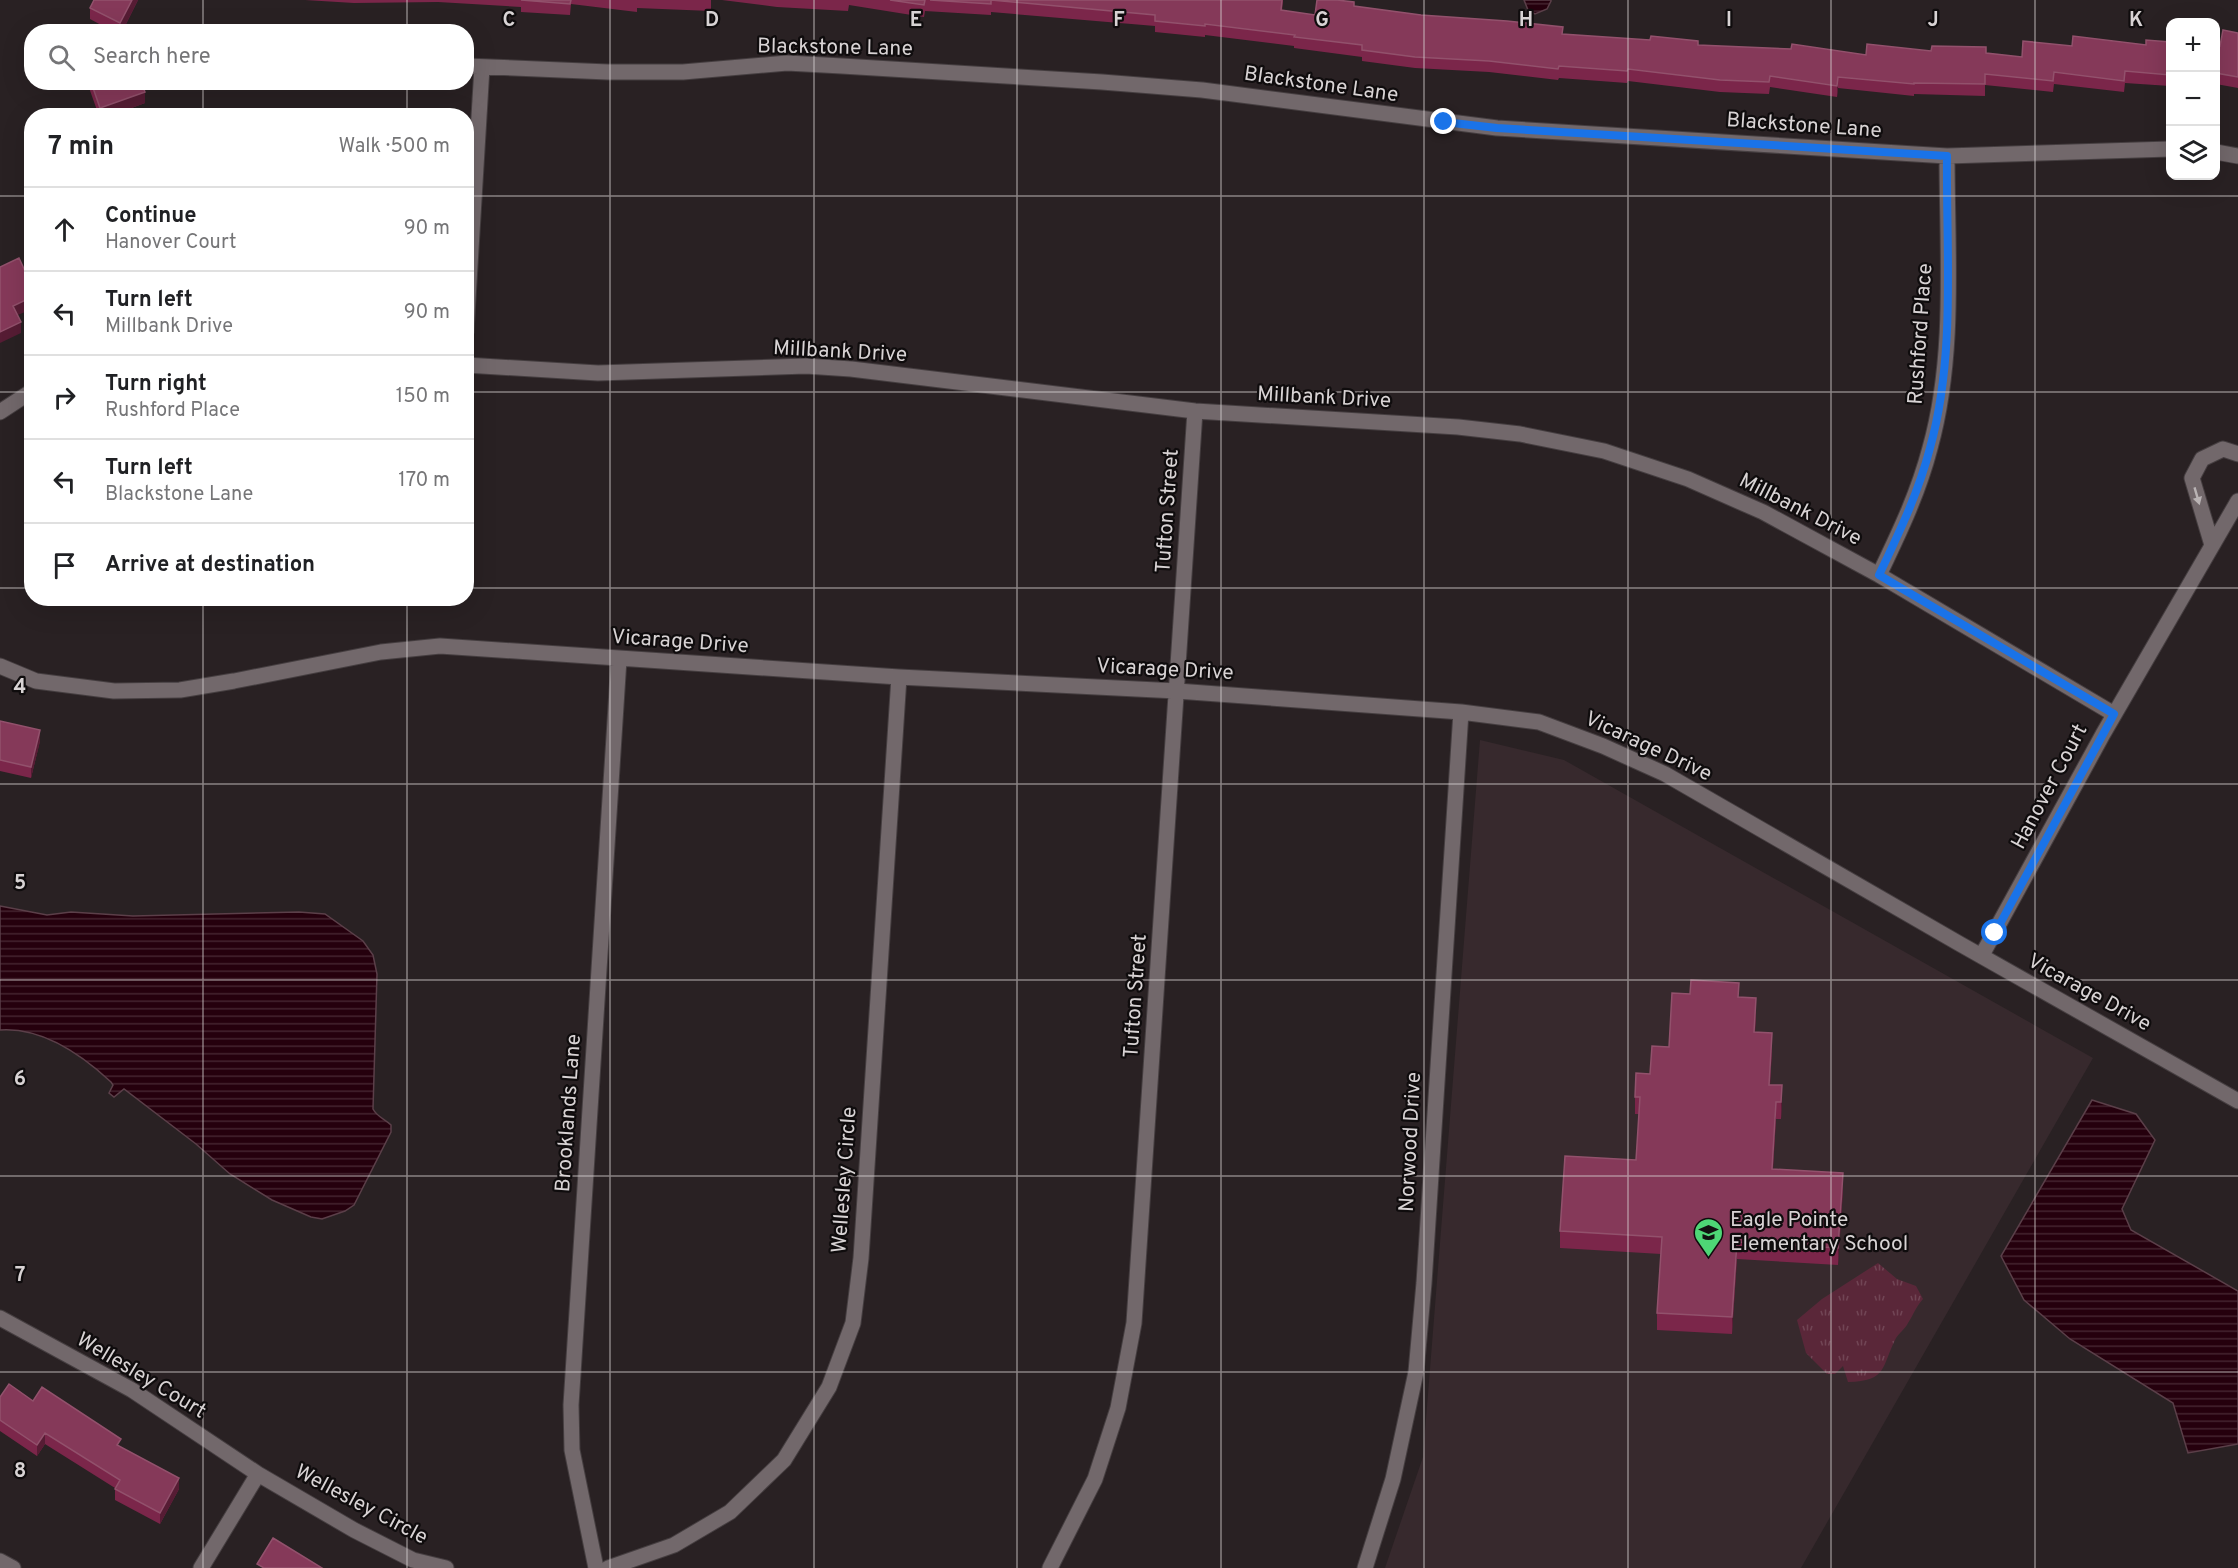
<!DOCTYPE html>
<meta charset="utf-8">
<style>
body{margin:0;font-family:Overpass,sans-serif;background:#f6f6f6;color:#202124}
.controls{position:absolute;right:18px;top:18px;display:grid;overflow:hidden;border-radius:12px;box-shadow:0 6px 24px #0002}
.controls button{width:54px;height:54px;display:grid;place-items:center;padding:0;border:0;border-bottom:2px solid #e0e0e0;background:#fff;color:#202124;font:30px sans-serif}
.stop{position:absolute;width:18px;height:18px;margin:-14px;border:4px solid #1a73e8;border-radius:50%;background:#fff}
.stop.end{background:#1a73e8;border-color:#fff;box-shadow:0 2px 6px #0008}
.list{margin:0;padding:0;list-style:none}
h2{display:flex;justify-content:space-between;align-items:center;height:78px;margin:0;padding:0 24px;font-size:26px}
h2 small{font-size:20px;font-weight:400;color:#757577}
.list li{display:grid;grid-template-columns:39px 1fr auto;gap:18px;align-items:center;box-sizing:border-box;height:84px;padding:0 24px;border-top:2px solid #e0e0e0}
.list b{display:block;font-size:22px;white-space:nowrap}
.list p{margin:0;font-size:20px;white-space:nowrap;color:#757577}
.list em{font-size:20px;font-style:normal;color:#757577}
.icon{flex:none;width:33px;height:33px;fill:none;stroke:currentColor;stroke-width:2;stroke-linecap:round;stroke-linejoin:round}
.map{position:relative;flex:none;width:2238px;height:1568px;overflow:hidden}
.search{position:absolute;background:#fff;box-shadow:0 6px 24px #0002;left:24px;top:24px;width:450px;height:66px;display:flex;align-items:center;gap:15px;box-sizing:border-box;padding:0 21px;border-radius:24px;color:#757577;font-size:22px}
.panel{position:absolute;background:#fff;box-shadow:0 6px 24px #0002;left:24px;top:108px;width:450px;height:498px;border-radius:24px}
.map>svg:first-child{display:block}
</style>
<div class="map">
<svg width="2238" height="1568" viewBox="0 0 2238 1568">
<defs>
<pattern id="park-tufts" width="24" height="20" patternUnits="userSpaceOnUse" patternTransform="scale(1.5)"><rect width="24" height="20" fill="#5a2739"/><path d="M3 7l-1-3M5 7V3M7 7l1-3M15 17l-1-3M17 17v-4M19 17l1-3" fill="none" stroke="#714555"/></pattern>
<pattern id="water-rules" width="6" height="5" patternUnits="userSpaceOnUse" patternTransform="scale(1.5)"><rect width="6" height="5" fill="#25000d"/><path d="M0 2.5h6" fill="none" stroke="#44242f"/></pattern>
</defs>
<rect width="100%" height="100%" fill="#292123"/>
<path fill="#37292d" d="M1480 740 1564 760 2093 1058 1801 1568H1385L1423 1457Z"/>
<path fill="url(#park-tufts)" d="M1878 1263 1897 1279 1916 1286 1923 1299C1915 1308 1914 1314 1908 1323 1905 1329 1899 1333 1896 1338 1881 1367 1888 1381 1848 1382L1843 1366 1835 1374H1827L1806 1353 1797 1320 1822 1299Z"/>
<path fill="url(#water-rules)" stroke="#5b3f49" stroke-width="1.5" d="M1524 0H1551V1L1547 9 1535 14 1528 10Z
M0 906 47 915 71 912 133 916 299 912 325 914 363 941 373 955 377 974 373 1109C377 1117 385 1119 391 1125V1132L354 1205 345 1211 322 1219 311 1217 272 1200 230 1174 196 1144 124 1089 114 1097 109 1093 113 1085 111 1082C82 1055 42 1027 0 1030Z
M2092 1100 2136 1114 2155 1140 2122 1209 2131 1230 2238 1291V1444L2188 1453 2173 1403 2070 1339 2024 1300 2001 1256Z"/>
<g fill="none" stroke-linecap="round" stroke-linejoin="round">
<defs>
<path id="street" d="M466 66 608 72H683L787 63 842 66 1102 82 1202 90 1497 128 1947 156 2170 149
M2216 152 2238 156
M466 332 482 67
M466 365 598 373 806 366 851 369 1195 411 1458 427 1520 434 1604 451 1688 479 1763 512 1879 575 2114 714
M0 412 32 391
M2212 545 2192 478 2202 459 2223 449 2238 454
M1879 575C1899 533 1918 494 1930 448 1956 355 1947 252 1947 156
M0 666 36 681 114 691 180 690 234 681 381 652 440 646 899 677 1177 691 1461 712 1539 722 1603 746 1665 774 1960 944 2238 1101
M1982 955 2103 734 2238 501
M0 1318 132 1390 258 1474 354 1530 413 1560 446 1568
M201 1568 258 1474
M596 1568 572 1450 571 1405 619 659
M608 1568 674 1545 730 1512 784 1460 829 1387 853 1323 861 1258 899 677
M1050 1568 1095 1479 1118 1408 1134 1323 1195 411
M1365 1568 1393 1479 1416 1372 1424 1283 1461 712"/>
<path id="secondary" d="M0 1561 13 1568"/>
</defs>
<use href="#street" stroke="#453e40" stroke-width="17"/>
<use href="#secondary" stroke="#453e40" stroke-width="17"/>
<use href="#street" stroke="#72686b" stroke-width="15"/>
<use href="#secondary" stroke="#72686b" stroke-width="15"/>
</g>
<path fill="#7b264a" d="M138 0 122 32H114L90 19V8Z
M305 0H711V11L637 8V12L571 4 570 15 521 12V7L438 2 354 3Z
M722 0H1283L1282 11 1315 15 1354 6 1563 34 1698 45 1866 55 1931 51 1986 53 2022 57 2072 46 2146 45 2170 42V86L2125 83 2124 92 2054 84 2053 92 1985 85V96L1914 94V96L1838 88 1837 97 1770 87 1769 94 1720 92 1628 81 1627 83 1559 78 1558 80 1489 72 1415 68 1362 61V57L1294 48V46L1205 35V37L1155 32V26L991 12V15L925 11 924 17 849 5 848 11 777 7Z
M2238 33V88L2216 84V45L2220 46Z
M87 82H141L145 103 110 116H99Z
M0 721 40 741 31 778 0 771Z
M1739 997 1756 1015 1755 1032 1772 1050 1770 1085 1782 1102 1781 1119H1776L1773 1169 1843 1190 1838 1265 1737 1259 1732 1334 1657 1330V1313L1661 1254 1560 1248V1231L1636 1160 1639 1114H1635V1097L1669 1047Z
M0 1397 33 1401 121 1447 179 1489 160 1524 115 1500V1488L45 1444 37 1456 0 1431Z"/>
<path fill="#561c34" d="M132 0H138L122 32H120V23Z
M1838 77V88L1837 97V86Z
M145 92V103L110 116H100V108Z
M32 297V309L13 317V306Z
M21 322V333L0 343V332Z
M40 730V741L31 778V767Z
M1756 998V1015L1754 1049V1032Z
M1772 1033V1050L1769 1102V1085Z
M1782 1085V1102L1781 1119V1102Z
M1776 1102V1119L1772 1186V1169Z
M1843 1173V1190L1838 1265V1248Z
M1737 1242V1259L1732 1334V1317Z
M45 1433V1444L37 1456V1445Z
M179 1478V1489L160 1524V1513Z"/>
<path fill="#853959" stroke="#92516c" stroke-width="1.5" d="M94 0H132L120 23 90 8Z
M521 0H571L570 4Z
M890 0H925L924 5Z
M930 0H1282L1281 10 1315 15 1317 0H1337L1354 2V6L1421 15 1507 21 1563 27 1562 34 1650 40 1651 36 1698 41V45L1791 49 1792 44 1866 55 1867 44 1931 51 1932 46 1986 47V53L2022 57 2023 41 2072 46 2073 36 2146 45V40L2170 42V75L2125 71 2124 81 2054 72 2053 81 1985 74V84L1914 83V84L1838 77 1837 86 1770 76 1769 82 1720 80 1628 69 1627 71 1559 66 1558 69 1489 61 1415 57 1362 50V45L1294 37 1295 35 1205 24V26L1155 21V15L991 0V4Z
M2223 30 2238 33V77L2216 73V45L2220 46Z
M91 82H141L145 92 100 108Z
M154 111 172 116H153Z
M19 258 32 286V297L13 306 21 322 0 332V267Z
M0 721 40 730 31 767 0 760Z
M1691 980 1739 983 1738 997 1756 998 1754 1032 1772 1033 1769 1085H1782L1781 1102H1776L1772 1169 1843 1173 1838 1248 1737 1242 1732 1317 1657 1313 1662 1237 1560 1231 1565 1156 1636 1160 1640 1097H1635L1636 1073 1650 1074 1652 1046 1669 1047 1672 993 1690 994Z
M9 1384 33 1401 42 1387 121 1439 117 1445 179 1478 160 1513 115 1489 120 1480 45 1433 37 1445 0 1420V1397Z
M273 1538 322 1568H264L257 1564Z"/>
<defs><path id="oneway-solid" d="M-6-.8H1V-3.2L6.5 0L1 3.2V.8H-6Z" transform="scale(1.5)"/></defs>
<use fill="#b9b3b4" href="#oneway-solid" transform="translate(2197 496) rotate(74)"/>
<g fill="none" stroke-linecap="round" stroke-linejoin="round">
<path stroke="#1a73e8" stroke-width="8" d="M1444 122 1497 128 1947 156C1946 252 1956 355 1930 448 1918 494 1899 533 1879 575L2114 714 1995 933"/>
</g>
<path fill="none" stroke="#d8d3d4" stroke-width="1.5" stroke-opacity="0.55" d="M203 0V32M407 0V32M610 0V1568M814 0V1568M1017 0V1568M1221 0V1568M1424 0V1568M1628 0V1568M1831 0V1568M2035 0V1568M203 82V116M407 82V116M0 196H32M466 196H2238M0 392H32M466 392H2238M0 588H32M466 588H2238M203 598V1568M407 598V1568M0 784H2238M0 980H2238M0 1176H2238M0 1372H2238"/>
<defs>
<symbol id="school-pin" viewBox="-11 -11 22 30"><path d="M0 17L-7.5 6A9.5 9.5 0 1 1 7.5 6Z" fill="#4ed676" stroke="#0f0c0d"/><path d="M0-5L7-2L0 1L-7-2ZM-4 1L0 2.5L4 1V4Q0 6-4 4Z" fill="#111"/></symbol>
</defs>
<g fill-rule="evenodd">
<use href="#school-pin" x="1692" y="1216" width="33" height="45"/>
</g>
<g text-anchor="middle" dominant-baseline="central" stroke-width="4.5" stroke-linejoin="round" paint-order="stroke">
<g font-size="21" fill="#d8d3d4" stroke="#0f0c0d">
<text transform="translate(835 48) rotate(1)">Blackstone Lane</text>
<text transform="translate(1321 85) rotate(8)">Blackstone Lane</text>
<text transform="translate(1804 126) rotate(4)">Blackstone Lane</text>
<text transform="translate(1921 334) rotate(-86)">Rushford Place</text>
<text transform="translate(840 352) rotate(3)">Millbank Drive</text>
<text transform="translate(1324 398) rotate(3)">Millbank Drive</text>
<text transform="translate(1800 510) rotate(27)">Millbank Drive</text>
<text transform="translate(1168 511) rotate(-86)">Tufton Street</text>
<text transform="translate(680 642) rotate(4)">Vicarage Drive</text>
<text transform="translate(1165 670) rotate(3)">Vicarage Drive</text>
<text transform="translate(1648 747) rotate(25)">Vicarage Drive</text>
<text transform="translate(2050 787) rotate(-62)">Hanover Court</text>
<text transform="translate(2089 993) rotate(29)">Vicarage Drive</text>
<text transform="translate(1136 996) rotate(-86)">Tufton Street</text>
<text transform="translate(569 1113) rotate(-86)">Brooklands Lane</text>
<text transform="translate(1411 1142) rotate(-87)">Norwood Drive</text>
<text transform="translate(845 1180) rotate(-86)">Wellesley Circle</text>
<text transform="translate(141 1376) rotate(31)">Wellesley Court</text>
<text transform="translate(361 1505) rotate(28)">Wellesley Circle</text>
</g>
<g font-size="21" fill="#d8d3d4" stroke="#0f0c0d" text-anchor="start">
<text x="1730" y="1220">Eagle Pointe<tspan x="1730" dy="24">Elementary School</tspan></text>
</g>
</g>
<g font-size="20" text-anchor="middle" font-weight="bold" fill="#d8d3d4" stroke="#0f0c0d" stroke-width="4.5" stroke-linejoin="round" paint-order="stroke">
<text x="509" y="26">C</text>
<text x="712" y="26">D</text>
<text x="916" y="26">E</text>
<text x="1119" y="26">F</text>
<text x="1322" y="26">G</text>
<text x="1526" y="26">H</text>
<text x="1729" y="26">I</text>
<text x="1933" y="26">J</text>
<text x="2136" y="26">K</text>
<text x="20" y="693">4</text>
<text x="20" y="889">5</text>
<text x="20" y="1085">6</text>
<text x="20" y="1281">7</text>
<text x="20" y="1477">8</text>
</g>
</svg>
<div class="controls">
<button>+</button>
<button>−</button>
<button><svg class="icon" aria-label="layers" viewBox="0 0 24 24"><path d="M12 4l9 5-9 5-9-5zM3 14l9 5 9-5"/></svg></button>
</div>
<div class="stop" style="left:1995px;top:933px"></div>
<div class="stop end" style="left:1444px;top:122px"></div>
<div class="search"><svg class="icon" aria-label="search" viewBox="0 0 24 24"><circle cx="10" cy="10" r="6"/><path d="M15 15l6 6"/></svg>Search here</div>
<section class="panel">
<h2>7 min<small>Walk · 500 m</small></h2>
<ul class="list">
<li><svg class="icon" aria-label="ahead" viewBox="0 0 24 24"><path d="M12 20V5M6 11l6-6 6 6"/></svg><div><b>Continue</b><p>Hanover Court</p></div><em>90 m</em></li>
<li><svg class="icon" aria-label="left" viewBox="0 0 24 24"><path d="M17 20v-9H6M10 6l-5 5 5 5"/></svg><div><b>Turn left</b><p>Millbank Drive</p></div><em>90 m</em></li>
<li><svg class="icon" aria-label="right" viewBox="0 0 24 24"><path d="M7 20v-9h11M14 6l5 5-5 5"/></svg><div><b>Turn right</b><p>Rushford Place</p></div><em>150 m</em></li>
<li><svg class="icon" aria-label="left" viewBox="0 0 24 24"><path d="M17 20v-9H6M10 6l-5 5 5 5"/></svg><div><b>Turn left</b><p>Blackstone Lane</p></div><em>170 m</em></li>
<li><svg class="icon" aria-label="arrive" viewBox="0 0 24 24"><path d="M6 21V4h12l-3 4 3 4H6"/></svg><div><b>Arrive at destination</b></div></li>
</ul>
</section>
</div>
